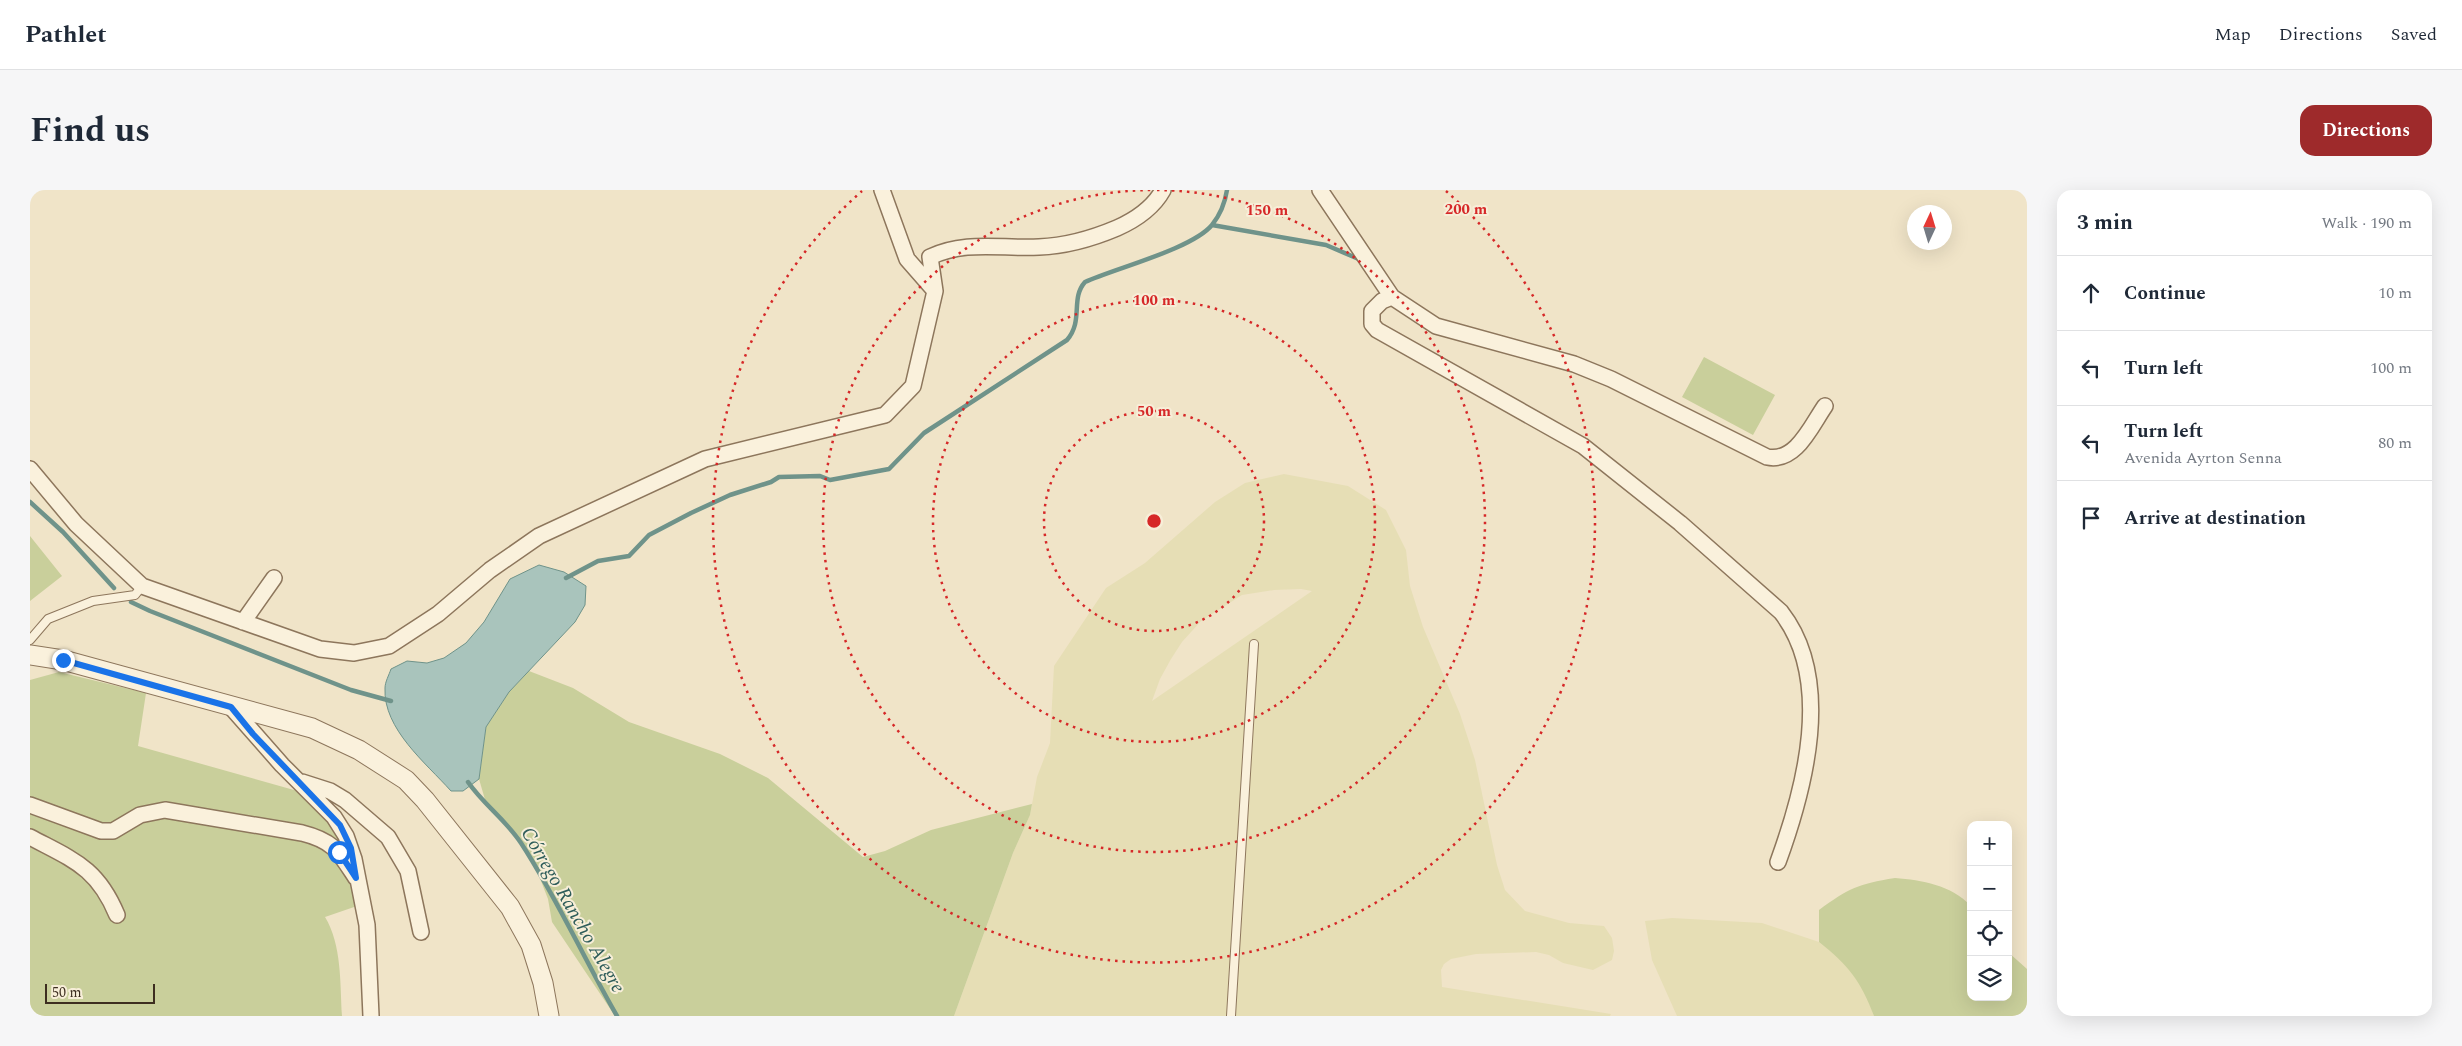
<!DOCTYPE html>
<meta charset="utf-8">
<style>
body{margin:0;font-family:Spectral,serif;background:#f6f6f7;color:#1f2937}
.controls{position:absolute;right:15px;bottom:15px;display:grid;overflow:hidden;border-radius:10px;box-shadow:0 5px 20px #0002}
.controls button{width:45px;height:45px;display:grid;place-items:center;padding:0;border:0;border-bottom:1px solid #e0e1e3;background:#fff;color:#1f2937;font:25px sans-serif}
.compass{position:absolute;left:1877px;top:15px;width:45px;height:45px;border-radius:50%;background:#fff;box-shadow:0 5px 20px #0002;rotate:4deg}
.scale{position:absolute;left:15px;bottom:12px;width:110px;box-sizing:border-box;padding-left:5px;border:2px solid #3d2e20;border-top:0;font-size:14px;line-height:18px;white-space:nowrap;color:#3d2e20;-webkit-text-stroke:4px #f7eed8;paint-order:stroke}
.stop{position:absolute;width:15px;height:15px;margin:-11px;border:4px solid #1a73e8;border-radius:50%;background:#fff}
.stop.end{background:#1a73e8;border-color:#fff;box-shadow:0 1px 5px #0008}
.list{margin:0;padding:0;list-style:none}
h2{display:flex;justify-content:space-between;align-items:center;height:65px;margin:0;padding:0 20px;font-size:21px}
h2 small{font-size:16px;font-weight:400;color:#747a83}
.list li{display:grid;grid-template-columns:32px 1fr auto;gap:15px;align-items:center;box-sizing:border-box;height:75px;padding:0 20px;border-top:1px solid #e0e1e3}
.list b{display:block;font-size:19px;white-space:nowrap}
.list p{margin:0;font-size:16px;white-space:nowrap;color:#747a83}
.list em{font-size:16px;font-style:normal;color:#747a83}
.icon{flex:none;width:28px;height:28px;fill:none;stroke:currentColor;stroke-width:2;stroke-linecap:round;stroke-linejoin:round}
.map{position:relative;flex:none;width:1997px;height:826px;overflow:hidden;border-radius:15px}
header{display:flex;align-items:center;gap:30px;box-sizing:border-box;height:70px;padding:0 25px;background:#fff;border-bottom:1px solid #e0e1e3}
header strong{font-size:24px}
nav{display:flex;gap:28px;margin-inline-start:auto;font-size:18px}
.intro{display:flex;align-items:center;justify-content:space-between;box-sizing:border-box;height:120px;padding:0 30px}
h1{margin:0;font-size:35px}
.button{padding:12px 22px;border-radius:15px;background:#9e2a2b;color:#fff;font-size:18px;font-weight:700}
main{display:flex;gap:30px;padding:0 30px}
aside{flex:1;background:#fff;border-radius:15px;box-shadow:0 5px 20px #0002}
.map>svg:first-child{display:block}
</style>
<header>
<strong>Pathlet</strong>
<nav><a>Map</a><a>Directions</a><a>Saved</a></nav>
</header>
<div class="intro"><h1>Find us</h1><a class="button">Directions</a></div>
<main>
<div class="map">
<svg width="1997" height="826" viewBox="0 0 1997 826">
<rect width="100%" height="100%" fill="#f0e4c8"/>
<path fill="#e6deb5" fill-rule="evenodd" d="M1254 284 1318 296 1356 320 1376 360 1380 396 1393 437 1430 524 1445 570 1467 675 1475 700 1495 721 1539 733 1574 736 1582 748 1584 761 1582 770 1563 780 1533 773 1519 765 1506 762 1446 764 1421 769 1414 774 1411 780 1412 797 1581 824 1580 826H924L983 663 1000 625 1007 587 1020 553 1024 476 1076 398 1115 373 1185 312 1215 293ZM1271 399 1282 401 1122 511 1130 489 1141 469 1152 452 1171 431 1212 405 1244 400Z
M1642 728 1732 733 1789 752 1814 771 1836 803 1844 826H1647L1622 770 1615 731Z"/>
<path fill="#c9cf9b" d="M1674 167 1745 205 1723 245 1652 207Z
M0 346 32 386 0 411Z
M499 481 543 498 599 532 690 564 738 588 833 667 855 661 901 640 1002 614 1000 625 983 663 924 826H585L522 732 518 709 506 678 493 654 456 613 449 589 456 537 479 502Z
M29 482 116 503 108 556 271 602 317 650 327 716 295 727C312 755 310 793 312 826H0V490Z
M1865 688C1892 690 1921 695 1941 716V807H1978V762L1997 779V826H1844C1831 791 1818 775 1789 752V720C1819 698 1828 694 1865 688Z"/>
<path fill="#a9c4bc" stroke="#6f938a" d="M509 375 534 382 556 396 555 415 545 432 479 502 456 537 449 589 433 601H421C396 573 353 539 355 498 355 492 359 485 361 479L377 471 397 473 414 468 436 453 454 432 480 389Z"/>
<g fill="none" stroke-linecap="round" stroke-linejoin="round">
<path stroke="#6f938a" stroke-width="4.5" d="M1182 35 1296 55 1331 70
M0 312 33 342 84 398
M536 388 568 371 599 366 619 345 661 323 700 305 741 292 749 287 790 286 800 290 859 279 894 243 1037 150C1054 130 1040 109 1055 92 1086 78 1162 59 1182 35 1190 25 1195 13 1197 0
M101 412 120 421 321 500 361 511
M438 592C453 614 476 630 491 653 527 708 554 769 587 826"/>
<defs>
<path id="service" d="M0 450 18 429 63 411 105 405 112 396
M1201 826 1224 454"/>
<path id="minor" d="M1290 0 1362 107 1406 136 1544 174 1581 189 1737 267C1766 273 1781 236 1795 216
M905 101 900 67C935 50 971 59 1009 57 1037 56 1061 49 1087 38 1105 30 1123 18 1133 0
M1362 107 1352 111 1342 121V134L1347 140 1553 256 1650 333 1751 422C1804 490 1775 598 1748 672
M0 279 46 334 112 396 290 459 324 463 359 456 408 424 460 380 509 346 675 269 855 225 883 196 905 101 877 69 852 0
M213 432 244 388
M201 517 252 575 304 627 316 646 324 669 337 735 341 826
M272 592 300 601 315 610 358 647 378 681 391 742
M0 615 71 641H83L110 625 135 620 272 643C304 651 309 662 326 688
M0 647C43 670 67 677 87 725"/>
<path id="tertiary" d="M0 465 33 470 282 538 329 560 376 590 395 610 480 717 501 755 513 793 519 826"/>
</defs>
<use href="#service" stroke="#8d765c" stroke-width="10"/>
<use href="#minor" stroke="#8d765c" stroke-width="18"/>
<use href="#tertiary" stroke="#8d765c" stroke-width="21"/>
<use href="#service" stroke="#faf1dc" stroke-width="8"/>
<use href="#minor" stroke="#faf1dc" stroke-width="15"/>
<use href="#tertiary" stroke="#faf1dc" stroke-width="19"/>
</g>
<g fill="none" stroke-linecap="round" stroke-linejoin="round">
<path stroke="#1a73e8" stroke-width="6" d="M33 470 201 517 223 544 310 635 321 658 326 688 309 662"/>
</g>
<g fill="none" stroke="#d62828" stroke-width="2.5" stroke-dasharray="2.5 5">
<circle cx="1124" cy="331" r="110"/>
<circle cx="1124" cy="331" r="221"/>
<path d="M1127 0A331 331 0 1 1 1121 0"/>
<path d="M1416 1A441 441 0 1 1 832 1"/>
</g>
<g text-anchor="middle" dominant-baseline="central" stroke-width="4" stroke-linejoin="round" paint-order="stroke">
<g font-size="20" font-style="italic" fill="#2f5d5a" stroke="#f7eed8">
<text transform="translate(543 720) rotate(60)">Córrego Rancho Alegre</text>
</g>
</g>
<circle cx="1124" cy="331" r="8" fill="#d62828" stroke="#f7eed8" stroke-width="2.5"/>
<g font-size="15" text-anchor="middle" font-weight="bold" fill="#d62828" stroke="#f7eed8" stroke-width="4" stroke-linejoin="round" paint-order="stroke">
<text x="1436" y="24">200 m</text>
<text x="1237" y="25">150 m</text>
<text x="1124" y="115">100 m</text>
<text x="1124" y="226">50 m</text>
</g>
</svg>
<div class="controls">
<button>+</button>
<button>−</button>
<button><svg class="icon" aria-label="locate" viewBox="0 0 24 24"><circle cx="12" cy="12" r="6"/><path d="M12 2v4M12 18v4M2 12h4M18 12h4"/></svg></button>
<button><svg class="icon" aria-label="layers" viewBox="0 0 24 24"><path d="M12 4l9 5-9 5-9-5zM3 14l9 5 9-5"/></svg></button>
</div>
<svg class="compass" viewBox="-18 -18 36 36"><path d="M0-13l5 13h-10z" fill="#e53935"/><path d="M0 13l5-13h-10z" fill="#747a83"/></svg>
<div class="scale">50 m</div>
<div class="stop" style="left:309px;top:662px"></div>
<div class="stop end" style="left:33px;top:470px"></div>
</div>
<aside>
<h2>3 min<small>Walk · 190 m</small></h2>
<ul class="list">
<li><svg class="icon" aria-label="ahead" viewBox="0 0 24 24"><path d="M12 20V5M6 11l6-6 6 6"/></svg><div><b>Continue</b></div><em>10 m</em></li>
<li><svg class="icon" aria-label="left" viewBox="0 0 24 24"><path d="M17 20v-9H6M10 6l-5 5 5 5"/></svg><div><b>Turn left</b></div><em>100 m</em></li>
<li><svg class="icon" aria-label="left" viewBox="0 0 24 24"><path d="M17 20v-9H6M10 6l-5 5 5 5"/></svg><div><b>Turn left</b><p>Avenida Ayrton Senna</p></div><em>80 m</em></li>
<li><svg class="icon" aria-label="arrive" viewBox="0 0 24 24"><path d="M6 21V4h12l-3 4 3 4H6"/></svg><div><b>Arrive at destination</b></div></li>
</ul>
</aside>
</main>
